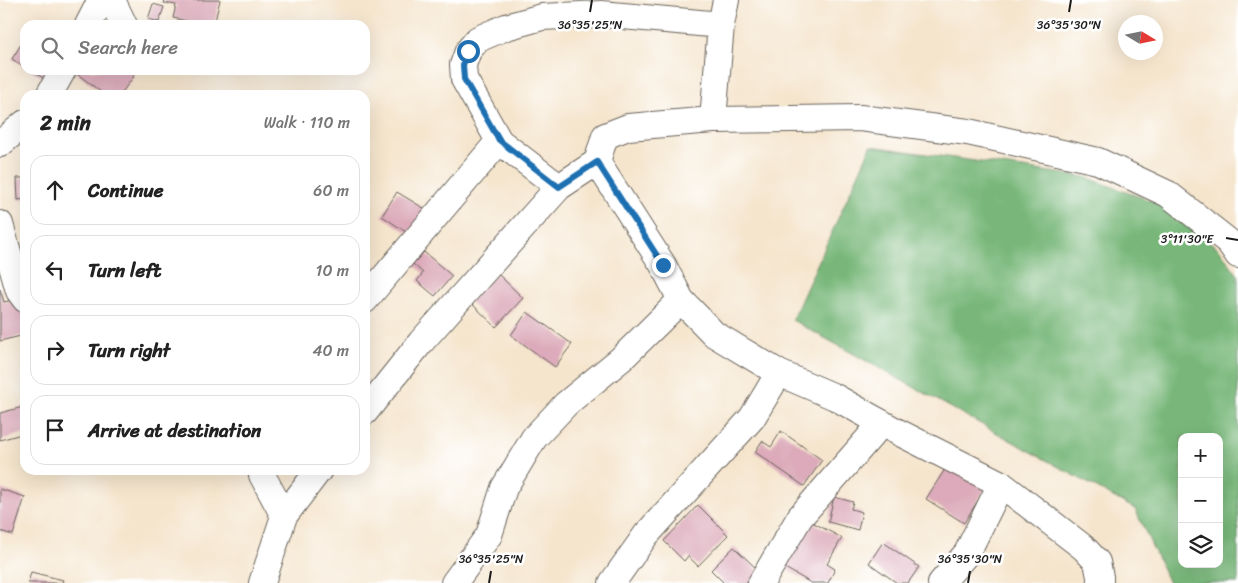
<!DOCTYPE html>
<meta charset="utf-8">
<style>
body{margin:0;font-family:Sriracha,sans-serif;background:#f6f6f6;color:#222}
.controls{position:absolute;right:15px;bottom:15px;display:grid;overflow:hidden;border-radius:10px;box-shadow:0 5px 20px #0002}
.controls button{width:45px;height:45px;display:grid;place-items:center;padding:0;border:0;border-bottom:1px solid #e0e0e0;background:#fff;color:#222;font:25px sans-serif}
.compass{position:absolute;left:1118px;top:15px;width:45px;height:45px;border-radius:50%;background:#fff;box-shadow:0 5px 20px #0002;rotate:100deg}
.stop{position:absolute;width:15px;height:15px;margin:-11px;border:4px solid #1f6fb2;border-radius:50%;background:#fff}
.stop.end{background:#1f6fb2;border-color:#fff;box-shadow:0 1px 5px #0008}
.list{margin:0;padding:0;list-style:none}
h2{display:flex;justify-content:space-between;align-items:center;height:65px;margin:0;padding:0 20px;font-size:21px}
h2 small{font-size:16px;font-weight:400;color:#767676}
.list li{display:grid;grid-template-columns:32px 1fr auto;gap:15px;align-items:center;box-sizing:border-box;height:70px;margin:0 10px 10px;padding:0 10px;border:1px solid #e0e0e0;border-radius:15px}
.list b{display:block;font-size:19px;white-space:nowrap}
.list em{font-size:16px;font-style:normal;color:#767676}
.icon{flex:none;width:28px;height:28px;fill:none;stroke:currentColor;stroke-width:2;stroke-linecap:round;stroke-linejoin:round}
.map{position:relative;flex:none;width:1238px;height:583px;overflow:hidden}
.search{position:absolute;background:#fff;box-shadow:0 5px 20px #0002;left:20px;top:20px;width:350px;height:55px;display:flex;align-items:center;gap:12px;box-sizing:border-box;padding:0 18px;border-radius:15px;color:#767676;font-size:19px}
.panel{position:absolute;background:#fff;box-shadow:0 5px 20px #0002;left:20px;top:90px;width:350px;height:385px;border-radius:15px}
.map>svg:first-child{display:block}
</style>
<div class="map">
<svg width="1238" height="583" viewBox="0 0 1238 583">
<rect width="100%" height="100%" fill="#fff"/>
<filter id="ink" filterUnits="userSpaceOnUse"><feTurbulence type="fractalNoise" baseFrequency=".02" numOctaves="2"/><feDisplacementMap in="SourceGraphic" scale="10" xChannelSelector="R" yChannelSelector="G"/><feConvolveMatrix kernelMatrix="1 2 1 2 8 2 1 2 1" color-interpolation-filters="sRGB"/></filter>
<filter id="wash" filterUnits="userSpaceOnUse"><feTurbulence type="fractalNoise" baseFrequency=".0096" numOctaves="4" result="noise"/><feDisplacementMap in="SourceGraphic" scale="20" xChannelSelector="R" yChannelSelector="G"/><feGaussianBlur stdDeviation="1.12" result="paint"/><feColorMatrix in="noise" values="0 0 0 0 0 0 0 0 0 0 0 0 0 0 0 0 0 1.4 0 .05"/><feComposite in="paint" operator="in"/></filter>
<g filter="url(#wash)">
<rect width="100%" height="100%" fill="#f5e5cd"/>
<path fill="#78b779" stroke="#4a6a4a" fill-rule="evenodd" d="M871 146 1085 177 1160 204 1219 249 1238 275V583H1169L1135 509 792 320ZM1182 437H1219V564H1182Z"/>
<g id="blocks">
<path fill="#dcaaba" d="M165 0H220L214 25H205L173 18 176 5 164 3Z
M153 4 164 7 159 22 148 19Z
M25 38V67L12 59Z
M30 70H50L45 79Z
M72 70H126L134 76 120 95H105Z
M17 178H25V199L18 200Z
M397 192 425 209 409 234 382 216Z
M424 252 452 276 435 296 417 281 423 273 413 264Z
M497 273 523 298 496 327 470 302Z
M0 289 4 302 21 298 25 314V335L0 341Z
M527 312 572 344 555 367 511 335Z
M23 407 25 433 0 440V413Z
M781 431 822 460 804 486 755 452 762 441 771 447Z
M947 466 985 489 964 523 926 499Z
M0 489 25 497 13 535 0 531Z
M834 497 853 502 851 509 862 512 858 530 828 522Z
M698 505 728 535 698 566 688 556 684 561 664 541Z
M810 521 842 538 827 564 835 569 828 583H811L778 564Z
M883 542 919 567 908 583H897L869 563Z
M734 547 762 574 753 583H724L711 570Z
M31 572 63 580 62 583H28Z"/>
</g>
</g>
<g filter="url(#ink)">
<use href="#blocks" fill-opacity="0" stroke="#68625a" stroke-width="1"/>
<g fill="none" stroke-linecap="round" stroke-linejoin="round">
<defs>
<path id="minor" d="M112 0 124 25
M88 25 101 0
M49 95 63 70
M713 120 721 25 726 0
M0 144 25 123
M597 162 663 265 681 300 714 334 779 373 835 397 894 430 1001 484 1084 548 1097 562 1100 577V583
M559 187 499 141 464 79 463 65 468 51 478 39 506 27 542 17 601 14 721 25
M0 224 19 291 25 299
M365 300 499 141
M365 412 421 342 559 187 597 162 605 136 628 127 713 120 860 118 968 132 1098 161 1168 194 1229 242 1238 255
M261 470 262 475 284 516
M262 583 284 516 319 470
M454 583 489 535 504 488 534 438 566 404 621 359 681 300
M612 583 646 535 752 418 779 373
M761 583 800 517 882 423
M941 583 967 553 1001 484"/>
</defs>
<use href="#minor" stroke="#68625a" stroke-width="28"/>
<use href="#minor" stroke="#fff" stroke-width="26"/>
</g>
</g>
<g fill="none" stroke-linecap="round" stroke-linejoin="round" filter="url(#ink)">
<path stroke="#1f6fb2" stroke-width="6" d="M468 51 463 65 464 79 499 140 559 187 597 162 663 265"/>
</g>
<path fill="none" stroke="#1c1c1c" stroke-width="2" d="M590 12 592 0M1069 12 1071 0M1226 238 1238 240M489 583 491 571M968 583 970 571"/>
<g font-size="12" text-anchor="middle" fill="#1c1c1c" stroke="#fff" stroke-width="5" stroke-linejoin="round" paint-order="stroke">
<text x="590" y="29">36°35'25"N</text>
<text x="1069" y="29">36°35'30"N</text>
<text x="1187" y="243">3°11'30"E</text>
<text x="491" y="563">36°35'25"N</text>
<text x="970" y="563">36°35'30"N</text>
</g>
</svg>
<div class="controls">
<button>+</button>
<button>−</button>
<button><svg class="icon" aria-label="layers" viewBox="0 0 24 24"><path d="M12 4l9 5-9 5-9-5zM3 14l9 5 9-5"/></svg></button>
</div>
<svg class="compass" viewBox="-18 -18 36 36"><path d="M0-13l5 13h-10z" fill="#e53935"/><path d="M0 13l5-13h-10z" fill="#767676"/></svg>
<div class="stop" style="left:468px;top:51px"></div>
<div class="stop end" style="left:663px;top:265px"></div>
<div class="search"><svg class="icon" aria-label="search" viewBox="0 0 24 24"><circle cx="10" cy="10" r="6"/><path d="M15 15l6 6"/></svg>Search here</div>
<section class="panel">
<h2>2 min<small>Walk · 110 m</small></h2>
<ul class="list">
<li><svg class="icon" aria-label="ahead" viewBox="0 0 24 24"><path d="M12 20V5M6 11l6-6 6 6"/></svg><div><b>Continue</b></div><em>60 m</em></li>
<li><svg class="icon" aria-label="left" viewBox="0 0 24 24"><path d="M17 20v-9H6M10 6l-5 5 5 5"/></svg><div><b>Turn left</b></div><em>10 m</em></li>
<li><svg class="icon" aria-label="right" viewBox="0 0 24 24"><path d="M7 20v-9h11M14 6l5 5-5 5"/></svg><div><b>Turn right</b></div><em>40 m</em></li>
<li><svg class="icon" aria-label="arrive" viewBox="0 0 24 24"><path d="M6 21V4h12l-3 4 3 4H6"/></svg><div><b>Arrive at destination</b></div></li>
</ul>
</section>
</div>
